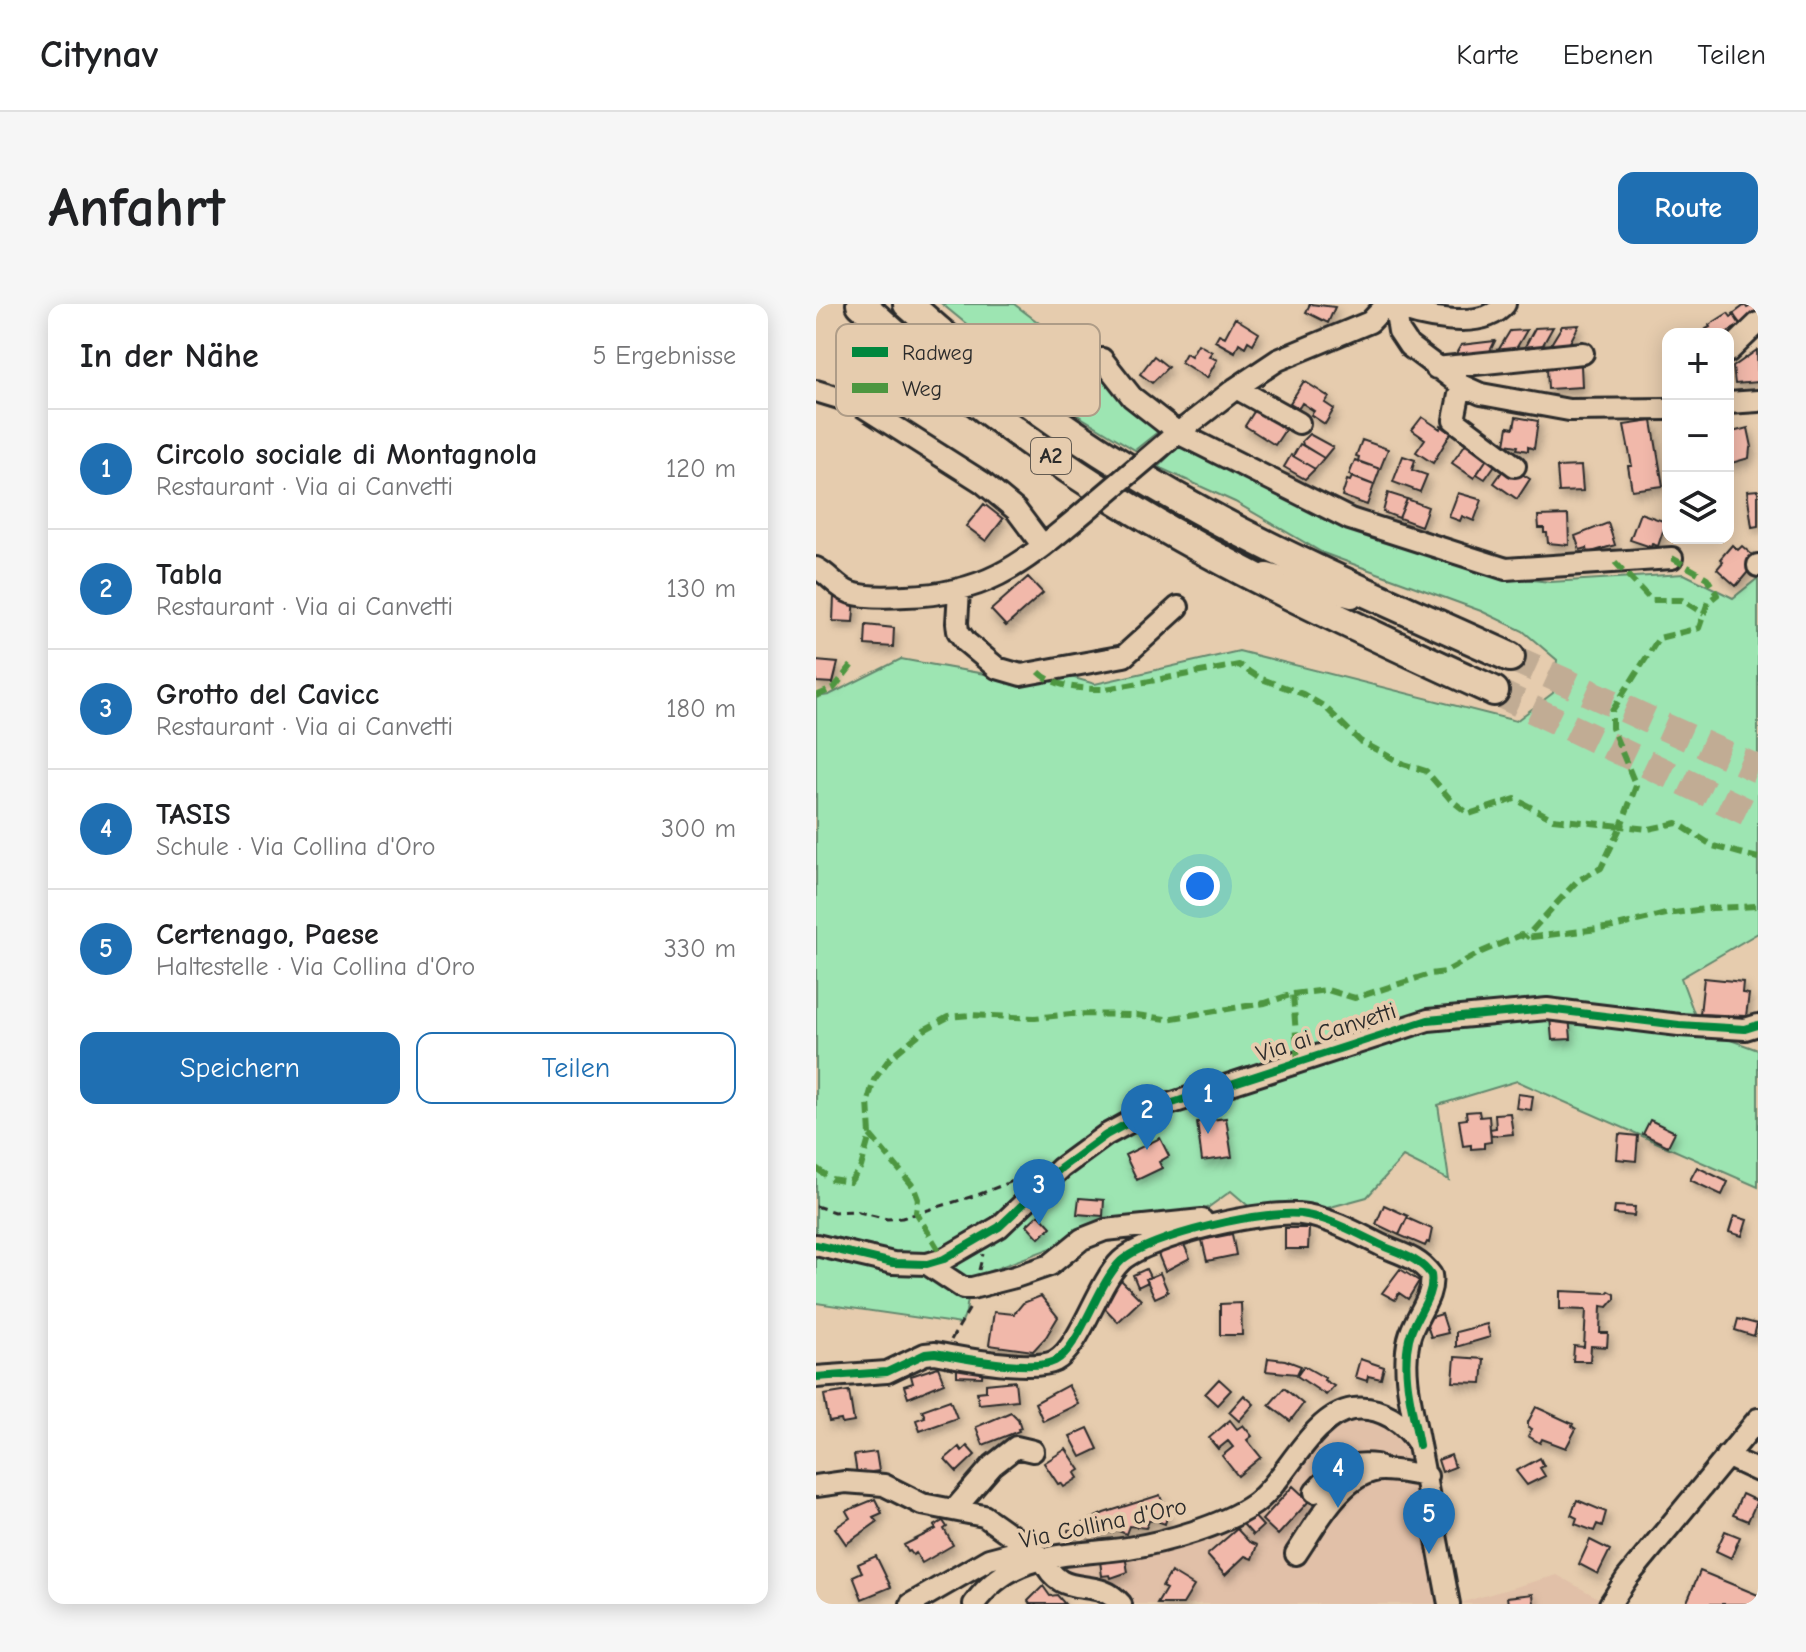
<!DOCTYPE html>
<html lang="de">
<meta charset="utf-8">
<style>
body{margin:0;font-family:"Comic Neue",sans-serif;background:#f6f6f6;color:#202124}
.controls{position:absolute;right:24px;top:24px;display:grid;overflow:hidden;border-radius:16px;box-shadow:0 4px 20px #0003}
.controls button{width:72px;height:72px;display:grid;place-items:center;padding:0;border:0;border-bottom:2px solid #e0e0e0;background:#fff;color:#202124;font:40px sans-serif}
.you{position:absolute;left:384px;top:582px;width:28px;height:28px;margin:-20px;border:6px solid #fff;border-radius:50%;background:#1a73e8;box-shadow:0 0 0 12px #1a73e833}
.badge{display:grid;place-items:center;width:52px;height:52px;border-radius:50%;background:#1f6fb2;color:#fff;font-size:26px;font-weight:700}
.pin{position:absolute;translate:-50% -66px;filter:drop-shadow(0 2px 4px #0008)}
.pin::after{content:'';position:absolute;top:42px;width:28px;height:24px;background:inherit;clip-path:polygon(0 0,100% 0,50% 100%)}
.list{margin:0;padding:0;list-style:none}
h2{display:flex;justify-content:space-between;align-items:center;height:104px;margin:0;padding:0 32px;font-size:34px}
h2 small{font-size:26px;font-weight:400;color:#757577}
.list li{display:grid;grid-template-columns:52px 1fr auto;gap:24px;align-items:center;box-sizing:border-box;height:120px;padding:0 32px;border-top:2px solid #e0e0e0}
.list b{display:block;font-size:30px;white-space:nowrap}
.list p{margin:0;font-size:26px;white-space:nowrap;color:#757577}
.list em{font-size:26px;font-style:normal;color:#757577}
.actions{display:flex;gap:16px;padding:24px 32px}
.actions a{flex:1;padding:18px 0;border:2px solid #1f6fb2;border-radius:16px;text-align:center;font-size:28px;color:#1f6fb2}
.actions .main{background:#1f6fb2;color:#fff}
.icon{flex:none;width:44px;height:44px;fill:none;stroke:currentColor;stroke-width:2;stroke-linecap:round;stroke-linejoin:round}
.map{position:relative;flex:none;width:942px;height:1300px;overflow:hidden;border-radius:16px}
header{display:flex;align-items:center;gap:48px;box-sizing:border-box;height:112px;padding:0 40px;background:#fff;border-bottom:2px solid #e0e0e0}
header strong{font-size:38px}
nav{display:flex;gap:44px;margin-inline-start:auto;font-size:28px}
.intro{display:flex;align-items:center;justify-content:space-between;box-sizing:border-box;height:192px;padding:0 48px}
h1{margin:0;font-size:56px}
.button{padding:20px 36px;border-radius:16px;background:#1f6fb2;color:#fff;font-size:28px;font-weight:700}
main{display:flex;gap:48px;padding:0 48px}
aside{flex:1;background:#fff;border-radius:16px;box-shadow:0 4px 20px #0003}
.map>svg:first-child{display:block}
</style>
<header>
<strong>Citynav</strong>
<nav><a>Karte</a><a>Ebenen</a><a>Teilen</a></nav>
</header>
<div class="intro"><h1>Anfahrt</h1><a class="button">Route</a></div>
<main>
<aside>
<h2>In der Nähe<small>5 Ergebnisse</small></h2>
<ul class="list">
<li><span class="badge">1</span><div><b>Circolo sociale di Montagnola</b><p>Restaurant · Via ai Canvetti</p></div><em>120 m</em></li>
<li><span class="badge">2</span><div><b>Tabla</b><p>Restaurant · Via ai Canvetti</p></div><em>130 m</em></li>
<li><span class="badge">3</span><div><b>Grotto del Cavicc</b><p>Restaurant · Via ai Canvetti</p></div><em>180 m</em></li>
<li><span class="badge">4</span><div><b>TASIS</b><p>Schule · Via Collina d'Oro</p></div><em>300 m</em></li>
<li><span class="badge">5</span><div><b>Certenago, Paese</b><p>Haltestelle · Via Collina d'Oro</p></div><em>330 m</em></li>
</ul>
<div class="actions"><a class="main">Speichern</a><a>Teilen</a></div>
</aside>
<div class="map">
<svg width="942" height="1300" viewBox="0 0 942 1300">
<defs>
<filter id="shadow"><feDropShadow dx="3" dy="5.5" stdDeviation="4" flood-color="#0004"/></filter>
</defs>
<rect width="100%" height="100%" fill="#e6ccae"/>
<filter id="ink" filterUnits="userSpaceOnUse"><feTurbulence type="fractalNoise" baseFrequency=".0125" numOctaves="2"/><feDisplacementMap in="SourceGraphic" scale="16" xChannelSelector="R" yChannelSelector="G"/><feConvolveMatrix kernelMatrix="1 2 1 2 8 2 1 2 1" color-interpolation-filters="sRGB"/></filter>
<g filter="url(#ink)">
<path fill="#e1c0a8" d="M536 1105 595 1128 633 1300H305L231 1265 439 1200Z
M741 1271 793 1300H640Z"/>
<path fill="#9de5b2" stroke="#64886e" stroke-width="2" d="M126 0H198L265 51 301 90 348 123 319 146 204 76 176 41Z
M367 137 690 273 734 278 868 270 917 294 942 274V629L865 674 884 725 942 746V883L701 777 622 801 633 876 587 853 551 893 489 910 444 912 415 887 390 905 283 926 155 974 150 1008 145 1020 0 999V393L13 391 85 355 213 378 241 369 279 380 423 347 700 417 737 389 741 356 707 327 665 307 507 249 419 198 342 163Z"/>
<path fill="#f1b8aa" stroke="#2b2b2b" stroke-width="2" filter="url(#shadow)" d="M494 0 519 3 512 19 490 8Z
M939 0 942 12 926 22 917 10 929 1 931 4Z
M912 9 915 13 918 11 924 21 908 30H893L890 25 894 23 893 21Z
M419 14 443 29 437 40 432 37 429 43 423 39 419 48 399 37 403 30 409 33Z
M763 21 751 44 732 45 746 22Z
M737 23 724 46 706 48 719 24Z
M711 26 698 48 680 50 694 27Z
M679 37 672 51 637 55 645 41Z
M382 40 396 48 393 52 401 56 391 74 365 58 370 49 375 52Z
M941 46 942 78 919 80 917 63Z
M338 52 352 63 336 79 324 70Z
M765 61 766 83 732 85 731 63Z
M488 77 513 93 509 99 518 105 509 120 495 111 498 107 486 99 483 104 474 99Z
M444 98 467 113 462 121 469 126 459 141 429 122Z
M606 113 624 125 625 122 635 129 617 159 600 148 609 135 596 126Z
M700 113 722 117 718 145 712 143V147L701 145 702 142 689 140 692 123 698 124Z
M836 117 847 182 816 186 812 162H816L808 121Z
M932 124 936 143 934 144 933 154 912 160V129Z
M493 130 517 143 508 154 487 141 486 137Z
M653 135 675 149 658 174 636 159Z
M546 136 572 145 564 165 542 157 543 153 540 152Z
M484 140 508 154 499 165 477 152Z
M475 151 499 165 489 175 468 163Z
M587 152 599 156 596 166 611 171 604 188 577 178Z
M671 155 679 161 669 175 661 170Z
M539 156 564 165 558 181 533 171Z
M691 161 714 175 701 195 678 179Z
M765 162 767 187 743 188 741 163Z
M536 173 558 181 551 201 526 192 531 176 534 177Z
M942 186V222L936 223 931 187Z
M572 189 591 195 583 214 567 208Z
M642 189 666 196 658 217 646 212 644 217 633 213Z
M591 195 612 203 605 222 583 214Z
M168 200 187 215 170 237 150 222Z
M824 209 850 218 842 242 836 240 835 243 814 236Z
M752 211 753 241 732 239 731 229H728V224H723L722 212Z
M792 219 799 241 772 249 771 244 764 246 759 232Z
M916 241 922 246 926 242 942 256 920 282 901 265 907 258 904 255Z
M212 273 227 289 190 322 175 306Z
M18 292 39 293 37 318 17 317Z
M50 321 78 324 77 343 49 341Z
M0 357 22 359 17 379 0 378Z
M888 674 927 678 926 689 933 690 930 712 884 710Z
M753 712 755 735 736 736 734 713Z
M702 790 717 792 715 806 700 804Z
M663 807 664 813 673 812 675 838 668 839V844L655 845V841L647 842 643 816 651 815 650 808Z
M694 809 697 830 675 832 674 825 680 824 679 810Z
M410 814 416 853 386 857 381 818Z
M834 816 859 828 852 842 827 830Z
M803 830 822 832 820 857 801 855Z
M344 834 353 852 343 858 346 864 321 876 309 851Z
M881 863 912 878 906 891 874 876Z
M263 894 288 896 287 912 261 910Z
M568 901 592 912 583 931 560 920Z
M799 902 819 903 818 912 798 910Z
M223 910 235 923 223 934 211 921Z
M918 912 931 916 926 932 913 928Z
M591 914 616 925 613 939 611 938 609 942 583 931Z
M469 924H493L492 945H469Z
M416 930 420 951 391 957 386 936Z
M365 934 374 954 349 967 340 945Z
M330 965 334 973 330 975 332 978 322 983 317 971Z
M584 965 603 977 592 995 583 989 579 996 566 989Z
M344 969 352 988 339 994 330 975Z
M305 976 325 996 302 1018 283 998Z
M744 987 791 989 793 987 799 990V995L792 1003 785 1002 784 1029H792L791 1043 775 1042 774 1057H757L758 1042 768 1043 770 1006 744 1005Z
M225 992 242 1013 230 1033 217 1047 173 1041 178 1008 198 1010 207 999Z
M425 999 426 1031H404V1000Z
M626 1010 632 1029 615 1033 609 1015Z
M922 1015 941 1020 938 1032 919 1026Z
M671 1020 674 1033 640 1043V1028Z
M639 1053 668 1055 666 1079 637 1078Z
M452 1054 469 1056 485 1062 481 1070 450 1067Z
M544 1055 568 1063 565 1075 552 1072 551 1077 539 1073Z
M141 1057 167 1058 166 1073 141 1072Z
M488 1062 509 1074 508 1076 518 1082 510 1091 481 1072Z
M122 1063 128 1079 92 1094 88 1082 97 1079 95 1072Z
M403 1075 415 1086 401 1101 389 1090Z
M199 1077 201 1096 163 1100 161 1088 170 1087V1080Z
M252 1081 262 1100 227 1117 219 1099Z
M468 1084 487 1100 474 1117 453 1101Z
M33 1087 38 1118 26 1120 25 1116 13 1118 8 1091Z
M428 1091 438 1100 423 1117 413 1108Z
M134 1096 141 1114 104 1127 100 1116 109 1113 106 1106Z
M720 1103 757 1120 756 1122 760 1125 750 1144 726 1135 724 1139 712 1132 716 1125 712 1123V1118Z
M195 1108 202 1115 205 1124 202 1125 203 1127 167 1141 160 1123Z
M414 1116 421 1125 427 1121 436 1132 431 1136 445 1153 422 1172 406 1152 417 1143 412 1137 402 1145 393 1134Z
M272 1124 282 1145 265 1153 254 1132Z
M151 1142 159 1151 141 1168 129 1155 143 1143 146 1147Z
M250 1145 264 1166 259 1169 262 1174 248 1183 245 1179 242 1180 228 1159Z
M60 1148 63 1167 41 1170 38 1151Z
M635 1151 639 1163 626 1168 622 1156Z
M724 1154 728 1162 724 1164 729 1172 711 1181 700 1167Z
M477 1182 493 1197 462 1231 446 1216Z
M926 1190 941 1197 932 1217 917 1211Z
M344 1191 351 1213 349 1220 338 1216 333 1217 330 1224 313 1222 310 1230 298 1225 297 1229 292 1227 286 1231 281 1229 253 1233 252 1226 288 1209Z
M59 1195 66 1209 57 1213 61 1218 30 1240 19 1224 34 1214 30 1207Z
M761 1196 790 1208 786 1222 781 1220 778 1227 759 1220 761 1214 755 1211Z
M437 1211 447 1222 437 1231 427 1220Z
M127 1217 131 1223 128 1225 137 1241 106 1259 100 1249 97 1251 94 1247 92 1248 88 1241 120 1225 118 1222Z
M421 1225 433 1238 441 1241 436 1255 429 1252 409 1271 391 1251Z
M909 1227 924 1233 915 1254 900 1247Z
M774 1236 794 1246 782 1270 763 1260Z
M60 1252 75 1283 46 1295 37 1272 46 1268 42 1260Z
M309 1252 312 1268 295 1274 294 1271 286 1272 284 1257Z
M884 1267 942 1291V1300H870Z
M355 1268 378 1282 367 1300H341L350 1285 346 1283Z
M227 1282 234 1292 241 1291 249 1300H214L212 1297Z
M717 1290 718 1300H692L691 1293Z"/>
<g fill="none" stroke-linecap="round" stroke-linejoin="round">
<path stroke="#c1ac94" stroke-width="28" stroke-dasharray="28 14" stroke-linecap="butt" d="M694 353 942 465
M678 387 942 513"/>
<defs>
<path id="minor" d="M579 3 583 27 593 42 645 81 665 90 753 106 852 105
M912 48 942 19
M286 55 316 93 362 129 534 215 690 265 856 254
M620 64 767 49
M645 81 638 116 699 162
M420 84 483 119
M0 87 43 100 166 178 200 206 227 242
M912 99 942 97
M353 136 420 84 462 56 554 18 571 0C600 12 666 29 689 0
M942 262V261
M0 264C13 270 21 284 35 289 50 294 73 293 90 292 167 290 203 263 260 215
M451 270 536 293
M143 287 141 319 142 327 150 338 181 364 205 371 308 352 362 303
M0 941 77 959 111 960 128 955 183 923 245 864 290 831 338 805 612 716 731 705 863 721 929 725 942 721
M111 960 147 984H156L199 973 234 961 266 935 289 926 386 916
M0 1073 71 1068 109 1050 119 1049C144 1054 218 1068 239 1057 265 1043 281 980 305 957 332 932 454 903 491 911 518 916 544 931 569 943 586 950 604 955 615 971 619 993 598 1013 593 1035 585 1069 597 1107 603 1141
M910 1152 942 1167
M0 1182 29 1178 68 1181 106 1200 168 1212 226 1253
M499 1188C517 1167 532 1157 560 1161
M138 1206 177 1161 200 1143 217 1147
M480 1250C500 1221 527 1166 567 1166 581 1166 596 1170 611 1172
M226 1253C246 1300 278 1269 305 1300
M95 1300 173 1255 192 1250 222 1253
M158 1300C197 1245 253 1253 312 1244 349 1238 407 1222 438 1200 470 1177 495 1111 537 1105 564 1101 590 1119 603 1141L633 1300
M794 1300 811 1274 942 1115"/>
<path id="highway" d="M45 0C112 62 183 118 259 169 390 256 536 322 678 387
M92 0C180 80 280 150 385 207 485 262 591 306 694 353"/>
</defs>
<use href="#minor" stroke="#2b2b2b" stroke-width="26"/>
<use href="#highway" stroke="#2b2b2b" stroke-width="34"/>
<path stroke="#2b2b2b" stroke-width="3" stroke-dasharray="8 6" stroke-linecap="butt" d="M0 902 18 908 39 907 71 915 86 914 164 890 207 873
M163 966 167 950
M135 1036 155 1002"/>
<use href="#minor" stroke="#e6ccae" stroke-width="20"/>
<use href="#highway" stroke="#e6ccae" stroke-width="28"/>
<defs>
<path id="minor-bridge" d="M260 215 353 136"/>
</defs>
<use href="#minor-bridge" stroke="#2b2b2b" stroke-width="26" stroke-linecap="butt"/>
<use href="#minor-bridge" stroke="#e6ccae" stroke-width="20"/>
<path stroke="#4d9640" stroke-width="6" stroke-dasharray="12 6" stroke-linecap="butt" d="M856 254 891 274 901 291 892 298 883 324 843 334 796 407V424L820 482 805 522 833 525 861 519 897 542 942 554
M799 258 835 296H866L888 310
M223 368C239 384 268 385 290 385L423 361 443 374 487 390 509 403 544 437 587 460 610 467 635 496 653 510 699 495 737 515 805 522 785 564 761 577 709 634
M0 392 18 384 39 357
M477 690 511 686 539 694 614 670 629 668 663 649 705 631 709 634 797 623 850 610 896 604 942 602
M54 831 97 882 102 895 100 908 128 955
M0 864 15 875 34 878 45 863 54 831 52 797 58 776 74 754 108 726 132 713 155 711 219 714 255 710 320 711 350 715 449 699 477 690 482 759"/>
<defs>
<path id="cycleway" d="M0 941 77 959 111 960 128 955 183 923 245 864 290 831 338 805 612 716 731 705 863 721 929 725 942 721
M0 1073 71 1068 109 1050 119 1049C144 1054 218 1068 239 1057 265 1043 281 980 305 957 332 932 454 903 491 911 518 916 544 931 569 943 586 950 604 955 615 971 619 993 598 1013 593 1035 585 1069 597 1107 603 1141"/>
</defs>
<use href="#cycleway" stroke="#e6ccae" stroke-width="13"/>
<use href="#cycleway" stroke="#00873e" stroke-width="8"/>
</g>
</g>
<g text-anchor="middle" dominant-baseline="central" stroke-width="8" stroke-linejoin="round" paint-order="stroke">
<rect fill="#e6ccae" stroke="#635b52" stroke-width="2" x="215" y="134" width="40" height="36" rx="6"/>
<g font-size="22" font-weight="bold" fill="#2b2b2b">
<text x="235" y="152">A2</text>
</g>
<g font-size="24" fill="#2b2b2b" stroke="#e6ccae">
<text transform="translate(510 728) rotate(-18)">Via ai Canvetti</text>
<text transform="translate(287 1219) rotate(-12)">Via Collina d'Oro</text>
</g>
</g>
<rect x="20" y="20" width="264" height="92" rx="12" fill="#e6ccae" stroke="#ae9c87" stroke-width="2"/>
<rect x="36" y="43" width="36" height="10" fill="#00873e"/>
<rect x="36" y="79" width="36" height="10" fill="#4d9640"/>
<g font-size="22" fill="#2b2b2b">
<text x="86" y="56">Radweg</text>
<text x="86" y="92">Weg</text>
</g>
</svg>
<div class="controls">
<button>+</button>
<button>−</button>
<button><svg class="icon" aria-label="layers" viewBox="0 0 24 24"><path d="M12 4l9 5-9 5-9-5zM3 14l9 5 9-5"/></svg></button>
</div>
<div class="you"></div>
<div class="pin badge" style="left:392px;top:830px">1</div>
<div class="pin badge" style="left:331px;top:846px">2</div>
<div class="pin badge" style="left:223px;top:921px">3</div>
<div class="pin badge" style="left:522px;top:1204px">4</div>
<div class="pin badge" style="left:613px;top:1250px">5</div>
</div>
</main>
